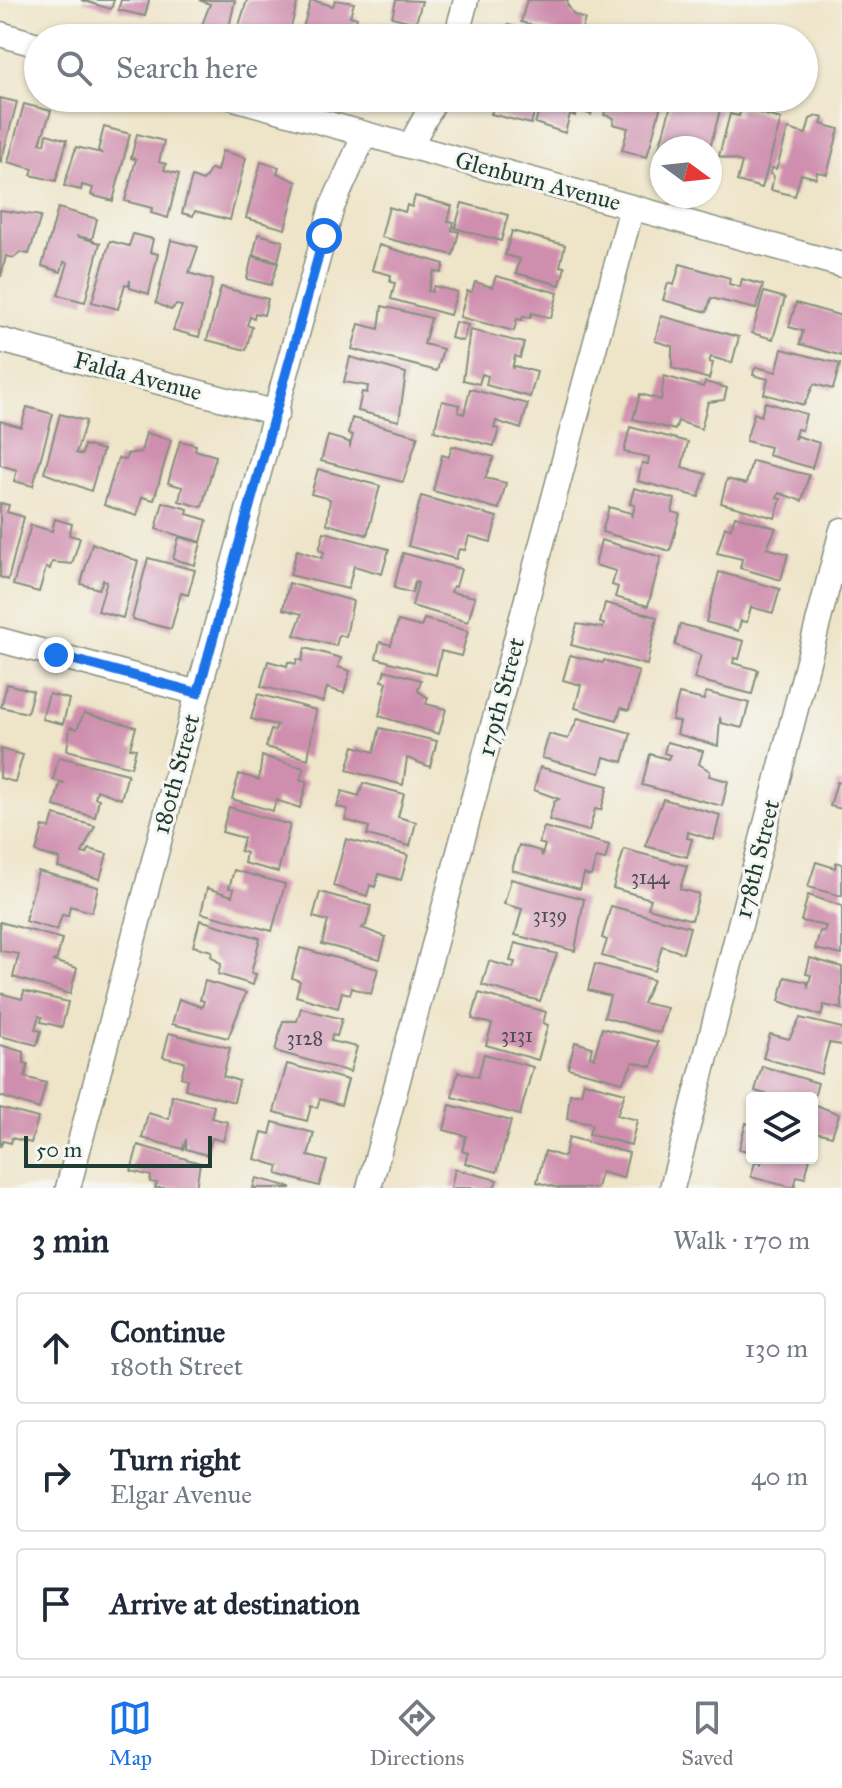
<!DOCTYPE html>
<meta charset="utf-8">
<style>
body{margin:0;font-family:"IM FELL Great Primer",serif;background:#f2f2f3;color:#1f2937}
.controls{position:absolute;right:24px;bottom:24px;display:grid;overflow:hidden;border-radius:8px;box-shadow:0 2px 6px #0004}
.controls button{width:72px;height:72px;display:grid;place-items:center;padding:0;border:0;border-bottom:2px solid #e0e1e3;background:#fff;color:#1f2937;font:40px sans-serif}
.compass{position:absolute;left:650px;top:136px;width:72px;height:72px;border-radius:50%;background:#fff;box-shadow:0 2px 6px #0004;rotate:105deg}
.scale{position:absolute;left:24px;bottom:20px;width:188px;box-sizing:border-box;padding-left:8px;border:4px solid #1f3d34;border-top:0;font-size:22px;line-height:28px;white-space:nowrap;color:#1f3d34;-webkit-text-stroke:6px #f6f6f2;paint-order:stroke}
.stop{position:absolute;width:24px;height:24px;margin:-18px;border:6px solid #1a73e8;border-radius:50%;background:#fff}
.stop.end{background:#1a73e8;border-color:#fff;box-shadow:0 2px 8px #0008}
.list{margin:0;padding:0;list-style:none}
h2{display:flex;justify-content:space-between;align-items:center;height:104px;margin:0;padding:0 32px;font-size:34px}
h2 small{font-size:26px;font-weight:400;color:#747a83}
.list li{display:grid;grid-template-columns:52px 1fr auto;gap:24px;align-items:center;box-sizing:border-box;height:112px;margin:0 16px 16px;padding:0 16px;border:2px solid #e0e1e3;border-radius:8px}
.list b{display:block;font-size:30px;white-space:nowrap}
.list p{margin:0;font-size:26px;white-space:nowrap;color:#747a83}
.list em{font-size:26px;font-style:normal;color:#747a83}
.icon{flex:none;width:44px;height:44px;fill:none;stroke:currentColor;stroke-width:2;stroke-linecap:round;stroke-linejoin:round}
.map{position:relative;flex:none;width:842px;height:1188px;overflow:hidden}
.search{position:absolute;background:#fff;box-shadow:0 2px 6px #0004;left:24px;right:24px;top:24px;height:88px;display:flex;align-items:center;gap:20px;box-sizing:border-box;padding:0 28px;border-radius:44px;color:#747a83;font-size:30px}
.sheet{height:488px;background:#fff}
nav{display:flex;justify-content:space-around;align-items:center;box-sizing:border-box;height:112px;border-top:2px solid #e0e1e3;background:#fff;font-size:22px;color:#747a83}
nav a{display:grid;justify-items:center;gap:4px}
nav .on{color:#1a73e8}
.map>svg:first-child{display:block}
</style>
<div class="map">
<svg width="842" height="1188" viewBox="0 0 842 1188">
<rect width="100%" height="100%" fill="#f6f6f2"/>
<filter id="ink" filterUnits="userSpaceOnUse"><feTurbulence type="fractalNoise" baseFrequency=".0125" numOctaves="2"/><feDisplacementMap in="SourceGraphic" scale="16" xChannelSelector="R" yChannelSelector="G"/><feConvolveMatrix kernelMatrix="1 2 1 2 8 2 1 2 1" color-interpolation-filters="sRGB"/></filter>
<filter id="wash" filterUnits="userSpaceOnUse"><feTurbulence type="fractalNoise" baseFrequency=".006" numOctaves="4" result="noise"/><feDisplacementMap in="SourceGraphic" scale="32" xChannelSelector="R" yChannelSelector="G"/><feGaussianBlur stdDeviation="1.8" result="paint"/><feColorMatrix in="noise" values="0 0 0 0 0 0 0 0 0 0 0 0 0 0 0 0 0 1.4 0 .05"/><feComposite in="paint" operator="in"/></filter>
<g filter="url(#wash)">
<rect width="100%" height="100%" fill="#eee4c8"/>
<g id="blocks">
<path fill="#cf8eae" d="M81 0H114L111 9Z
M121 0H149L145 16 118 10Z
M199 0H235L227 37 218 38 200 30 210 4Z
M247 0H298L290 31 280 29 279 35 264 31 262 38H235Z
M311 0 333 6 335 0 354 3 350 16 357 18 351 38H300Z
M396 0 422 1 416 23 392 17Z
M527 0H568L567 4 574 15 585 19 579 38 521 22Z
M366 24 413 37V38H363Z
M508 25 531 31 529 38H504Z
M0 98 17 102 1 162H0Z
M496 98H538L531 124 491 114Z
M548 98H596L591 115 577 109 575 116 570 114 565 133 535 123 542 102 547 103Z
M609 98H663L647 157 622 150 628 128 613 124 614 118 604 115Z
M672 102 720 110 710 148 691 145 692 141 687 140 683 148H662V161L656 159Z
M24 104 51 111 40 143 45 144 47 134 67 140 56 181 31 175 33 169 8 162Z
M741 108 781 119 762 188 737 181 742 162 719 156 730 114 739 116Z
M817 116 823 118 821 124 839 129 827 174 817 172 816 178 801 174 795 196 771 190 774 176 770 174 772 168 776 169 778 164 788 129 806 134 810 119Z
M104 127 130 134 113 201 91 195 93 188 82 185 81 190 64 186 76 147 101 153 98 150Z
M137 134 164 141 159 162 166 164 164 170 179 174 168 218 151 213 152 208 125 201 136 159 131 158Z
M222 151 246 158 230 220 195 211 193 216 182 213 192 177 203 181 211 169 217 171Z
M261 162 279 167 277 173 297 182 285 229 246 218Z
M415 196 452 206 448 221 454 222 452 230 459 232 453 255 381 237 389 207 405 212 407 205 412 207Z
M462 203 508 215 501 241 455 228Z
M58 208 97 219 92 239 76 236 100 243 85 302 58 295 68 263 64 262 61 272 42 266Z
M0 210 41 216 29 254 20 252 14 258 6 256 1 277Z
M512 231 565 245 560 266 565 267 560 285 516 273 520 259 505 255Z
M133 234 153 239 150 252 158 254 149 294 130 288V280L129 285 125 284 118 309 92 302 110 241 129 246Z
M258 234 283 241 278 261 253 255Z
M171 240 198 247 189 273 213 280 199 337 173 330 182 306 176 305 171 310 156 303Z
M379 245 444 264 441 273 434 271 428 291 432 292 434 286 457 292 450 315 391 299 395 283 390 282 391 275 372 270Z
M252 256 278 263 271 285 247 279Z
M680 264 730 278 729 284 740 287 742 279 763 285 756 309 711 298 707 312 663 300 668 283 674 285Z
M496 276 558 293 551 318 532 313 530 318 523 316 522 320 517 319 514 331 460 317 467 291 472 292 475 282 492 287Z
M221 287 268 299 264 315 255 313 254 318 250 317 247 325 252 327 246 350 207 340Z
M764 292 785 298 773 339 752 333Z
M796 303 842 316V356L800 344 803 331 789 327Z
M382 306 431 318 424 344 443 349 437 371 352 349 359 324 379 329Z
M661 316 739 337 732 363 711 357 709 362 713 363 709 379 672 368V346L655 341Z
M455 322 468 325 463 341 451 338Z
M470 330 524 343 520 358 515 356 512 369 514 366 537 372 530 397 486 385 488 376 482 374 479 384 463 380Z
M782 349 840 364 833 389 814 384 804 405 764 394 768 379 753 375 754 370 757 367 776 372Z
M350 357 406 373 399 421 358 411 362 392 367 393 368 386 344 382Z
M664 376 703 387 705 382 727 388 724 400 708 402 701 429 678 421 675 430 633 419 640 394 661 400Z
M470 389 528 404 521 429 496 421 494 428 499 429 494 446 434 431 442 401 460 405 458 412 464 414Z
M765 402 806 414 802 430 797 429 794 439 797 436 819 443 812 468 768 455 770 447 746 441 754 413 761 416Z
M27 407 53 414 33 486 14 481 17 470 0 465V421L21 427Z
M60 414 86 421 76 453 82 455 84 445 103 450 91 491 44 473Z
M352 418 418 436 403 482 321 461 328 436 349 442 350 446 353 435 348 434Z
M630 427 688 442 682 467 706 474 699 497 638 481 642 463 648 464 649 457 624 452Z
M146 433 171 440 154 500 142 497 137 516 104 505 118 458 126 460 127 454 141 452Z
M180 441 196 445 195 450 216 456 202 507 179 501 182 487 168 483Z
M452 446 494 457 485 478 506 483 499 509 433 491 442 455 449 457Z
M752 461 809 475 802 501 779 493 777 498 781 499 775 518 721 503 727 479 746 484Z
M318 469 380 486 367 535 327 524 330 499 311 494Z
M634 488 675 499 672 512 680 514 670 551 602 532 609 507 631 513 632 517 635 505 630 504Z
M421 496 497 517 491 542 469 536 465 550 459 549 456 559 408 546Z
M163 502 188 509 187 514 207 520 201 542 156 529Z
M0 503 9 505 7 512 24 517 8 580 0 577Z
M735 516 776 528 767 548 788 554 781 580 740 568 742 559 717 553 725 527 731 528Z
M55 519 72 524 69 535 80 538 72 564 52 562 50 569 46 568 39 592 13 585 31 525 52 531Z
M324 532 389 549 382 574 354 566 348 589 290 575 297 550 322 558 324 552 319 550Z
M179 537 201 543 195 565 173 559Z
M601 540 661 557 648 606 615 597 618 587 612 585 616 571 595 565Z
M92 543 138 561 123 618 98 611 107 581 103 580 99 589 81 584Z
M403 553 461 569 456 587 453 586 451 592 475 597 468 622 412 606 418 583 415 582 412 593 394 588Z
M148 558 195 570 188 595 181 593 171 629 132 619Z
M719 572 780 589 773 613 751 607 747 622 741 621 738 631 706 622Z
M289 583 353 601 346 637 339 635 336 646 294 635 302 614 283 609Z
M605 603 657 617 647 665 571 645 577 624 603 628 604 624 600 623Z
M424 619 468 631 461 656 441 651 436 675 376 658 380 642 391 645 398 621 421 627Z
M680 624 744 641 739 659 734 658 733 663 758 670 752 694 694 679 701 655 675 645Z
M305 648 341 658 338 667 350 671 344 693 327 688 323 702 261 686 268 661 287 666 288 662 296 664 297 659 302 661Z
M570 655 603 663 604 660 639 672 629 710 621 708 617 720 575 708 581 685 563 680Z
M385 670 421 680 418 691 428 698 426 704 446 709 439 734 379 716 387 682 382 681Z
M7 684 33 691 27 713 1 707Z
M706 692 749 703 742 728 721 723 720 717 718 746 677 734 680 722 672 720 679 694 704 700Z
M49 694 69 699 63 724 42 719Z
M258 694 316 710 308 759 266 747 271 730 275 731 277 725 251 719Z
M84 713 136 727 130 748 136 749 131 767 67 750 70 727 77 729Z
M578 718 631 733 623 762 604 757 600 773 542 758 549 734 568 739Z
M380 728 437 741 430 767 407 758 403 785 347 770 354 746 374 752Z
M667 742 703 751 699 764 710 771 709 776 728 781 722 806 642 785 650 754 668 759 670 755 664 753Z
M1 749 23 755 15 782 0 778Z
M262 756 304 768 300 780 307 781 300 808 276 800 273 811 232 799 239 774 259 780Z
M59 757 128 774 121 799 97 790 95 798 99 799 95 817 54 806 60 783H65L53 780Z
M540 767 608 786 601 810 595 809 589 831 549 820 554 802 559 799 534 790Z
M837 782 842 783V809L830 806Z
M363 783 404 794 398 817 416 822 410 846 367 835 369 827 345 820 348 809 337 807 342 791 359 796Z
M663 799 720 815 714 840 688 832 687 838 692 839 687 857 645 846Z
M229 807 290 825 278 872 244 863 246 853 240 851 244 838 222 832Z
M54 815 95 826 82 853 87 854 89 849 107 854 100 879 58 867 60 859 36 852 43 826 50 828Z
M544 827 609 845 605 860 596 858 591 876 584 874 580 889 512 870 519 845 540 851 542 855 545 845 539 843Z
M346 839 408 855 401 880 379 874 375 887 370 885 367 896 333 886Z
M624 849 687 866 680 889 699 894 692 920 648 908 651 899 613 888Z
M816 862 835 868 836 862 842 864V896L808 887Z
M234 870 285 884 272 931 201 913 207 888 232 896 234 889 229 888Z
M38 871 98 887 92 912 70 906 68 916 62 915 57 930 25 921Z
M511 879 584 899 575 951 515 935 522 909 504 904Z
M320 892 371 906 366 925 362 928 386 937 380 959 322 944 328 921 313 917Z
M808 895 842 906V955L815 949 820 931 824 932 826 926 801 921Z
M611 906 690 927 683 953 662 946 655 971 602 956 607 940 602 938Z
M200 920 260 938 251 973 256 974 253 985 218 974 221 964 211 956 212 951 193 946Z
M0 922 62 939 57 959 53 961 77 968 70 994 13 977 19 954 0 951Z
M515 943 557 954 540 1001 482 985 489 961 513 968 515 962 510 961Z
M300 948 378 969 371 994 352 988 350 994 342 992 338 1008 296 996 300 981 292 978Z
M810 958 842 967V1009L824 1005 821 1016 779 1001 785 977 807 982 808 986 811 975 806 974Z
M595 964 653 980 643 1003 667 1008 660 1033 604 1017 610 996 588 990Z
M205 981 246 993 228 1038 172 1024 179 999 202 1007 204 1001 200 1000Z
M24 991 68 1002 62 1027 41 1022 42 1017 39 1016 35 1029 41 1031 37 1045 0 1036V993L22 999Z
M479 993 546 1012 543 1023 548 1025 538 1060 486 1045 492 1024 472 1019Z
M301 1008 342 1019 337 1036 332 1035 331 1041 357 1047 350 1072 275 1051 283 1021H297Z
M800 1018 842 1028V1045L829 1043 821 1074 763 1058 770 1034 789 1039Z
M602 1028 658 1042 652 1067 633 1062 623 1082 568 1068 575 1042 592 1047 590 1056 594 1058Z
M169 1033 230 1048 223 1076 239 1081 234 1102 185 1089 187 1079 181 1077 185 1062 163 1057Z
M0 1045 24 1052V1063L28 1064 25 1077 46 1083 39 1109 0 1096Z
M484 1054 533 1067 520 1115 452 1097 458 1072 478 1077Z
M287 1064 348 1080 341 1105 320 1099 317 1108 311 1106 307 1121 274 1112Z
M762 1066 818 1083 814 1098H780L755 1091Z
M584 1082 625 1093 617 1115 637 1120 631 1145 589 1134 592 1124 567 1119 570 1094H581Z
M172 1095 214 1106 211 1118 228 1122 223 1141 212 1138 207 1155 186 1149V1139L183 1149 142 1138 148 1113 169 1119Z
M450 1105 511 1121 497 1172 465 1163 468 1153 462 1151 466 1136 444 1130Z
M816 1105 839 1114 832 1136 812 1131V1107Z
M0 1108 38 1118 31 1143 12 1138 11 1143 3 1141 0 1147Z
M273 1122 314 1133 308 1156 327 1161 319 1186 277 1174 279 1166 255 1159 262 1132 270 1134Z
M746 1123 752 1125V1152L739 1149Z
M569 1137 629 1153 623 1178 601 1172 597 1188H558L537 1182 545 1151 564 1157Z
M138 1145 200 1163 196 1188H155L157 1183 150 1182 151 1176 131 1171Z
M763 1158H810L805 1178 797 1176 794 1188 751 1177 755 1162 761 1164Z
M455 1169 497 1180 494 1188H451Z
M256 1178 291 1187V1188H253Z"/>
</g>
</g>
<g filter="url(#ink)">
<use href="#blocks" fill-opacity="0" stroke="#86907e" stroke-width="2"/>
<g fill="none" stroke-linecap="round" stroke-linejoin="round">
<defs>
<path id="street" d="M0 34 38 45
M456 38 466 0
M234 98 842 265
M410 146 436 98
M0 340 277 413
M0 640 198 693
M68 1188 198 693 332 207 365 134
M369 1188 632 207
M672 1188 842 530"/>
</defs>
<use href="#street" stroke="#86907e" stroke-width="27"/>
<use href="#street" stroke="#fff" stroke-width="24"/>
</g>
</g>
<g fill="none" stroke-linecap="round" stroke-linejoin="round" filter="url(#ink)">
<path stroke="#1a73e8" stroke-width="10" d="M56 655 198 693 324 236"/>
</g>
<g text-anchor="middle" dominant-baseline="central" stroke-width="6" stroke-linejoin="round" paint-order="stroke">
<g font-size="20" fill="#4b5152">
<text x="650" y="877">3144</text>
<text x="550" y="915">3139</text>
<text x="517" y="1035">3131</text>
<text x="305" y="1038">3128</text>
</g>
<g font-size="24" fill="#1f3d34" stroke="#f6f6f2">
<text transform="translate(538 181) rotate(15)">Glenburn Avenue</text>
<text transform="translate(138 376) rotate(15)">Falda Avenue</text>
<text transform="translate(501 697) rotate(-75)">179th Street</text>
<text transform="translate(176 774) rotate(-75)">180th Street</text>
<text transform="translate(757 859) rotate(-76)">178th Street</text>
</g>
</g>
</svg>
<div class="controls">
<button><svg class="icon" aria-label="layers" viewBox="0 0 24 24"><path d="M12 4l9 5-9 5-9-5zM3 14l9 5 9-5"/></svg></button>
</div>
<svg class="compass" viewBox="-18 -18 36 36"><path d="M0-13l5 13h-10z" fill="#e53935"/><path d="M0 13l5-13h-10z" fill="#747a83"/></svg>
<div class="scale">50 m</div>
<div class="stop" style="left:324px;top:236px"></div>
<div class="stop end" style="left:56px;top:655px"></div>
<div class="search"><svg class="icon" aria-label="search" viewBox="0 0 24 24"><circle cx="10" cy="10" r="6"/><path d="M15 15l6 6"/></svg>Search here</div>
</div>
<section class="sheet">
<h2>3 min<small>Walk · 170 m</small></h2>
<ul class="list">
<li><svg class="icon" aria-label="ahead" viewBox="0 0 24 24"><path d="M12 20V5M6 11l6-6 6 6"/></svg><div><b>Continue</b><p>180th Street</p></div><em>130 m</em></li>
<li><svg class="icon" aria-label="right" viewBox="0 0 24 24"><path d="M7 20v-9h11M14 6l5 5-5 5"/></svg><div><b>Turn right</b><p>Elgar Avenue</p></div><em>40 m</em></li>
<li><svg class="icon" aria-label="arrive" viewBox="0 0 24 24"><path d="M6 21V4h12l-3 4 3 4H6"/></svg><div><b>Arrive at destination</b></div></li>
</ul>
</section>
<nav>
<a class="on"><svg class="icon" aria-label="map" viewBox="0 0 24 24"><path d="M3 6l6-2 6 2 6-2v14l-6 2-6-2-6 2zM9 4v14M15 6v14"/></svg>Map</a>
<a><svg class="icon" aria-label="directions" viewBox="0 0 24 24"><path d="M12 3l9 9-9 9-9-9zM9 14v-3h6M13 9l2 2-2 2"/></svg>Directions</a>
<a><svg class="icon" aria-label="saved" viewBox="0 0 24 24"><path d="M7 4h10v16l-5-4-5 4z"/></svg>Saved</a>
</nav>
